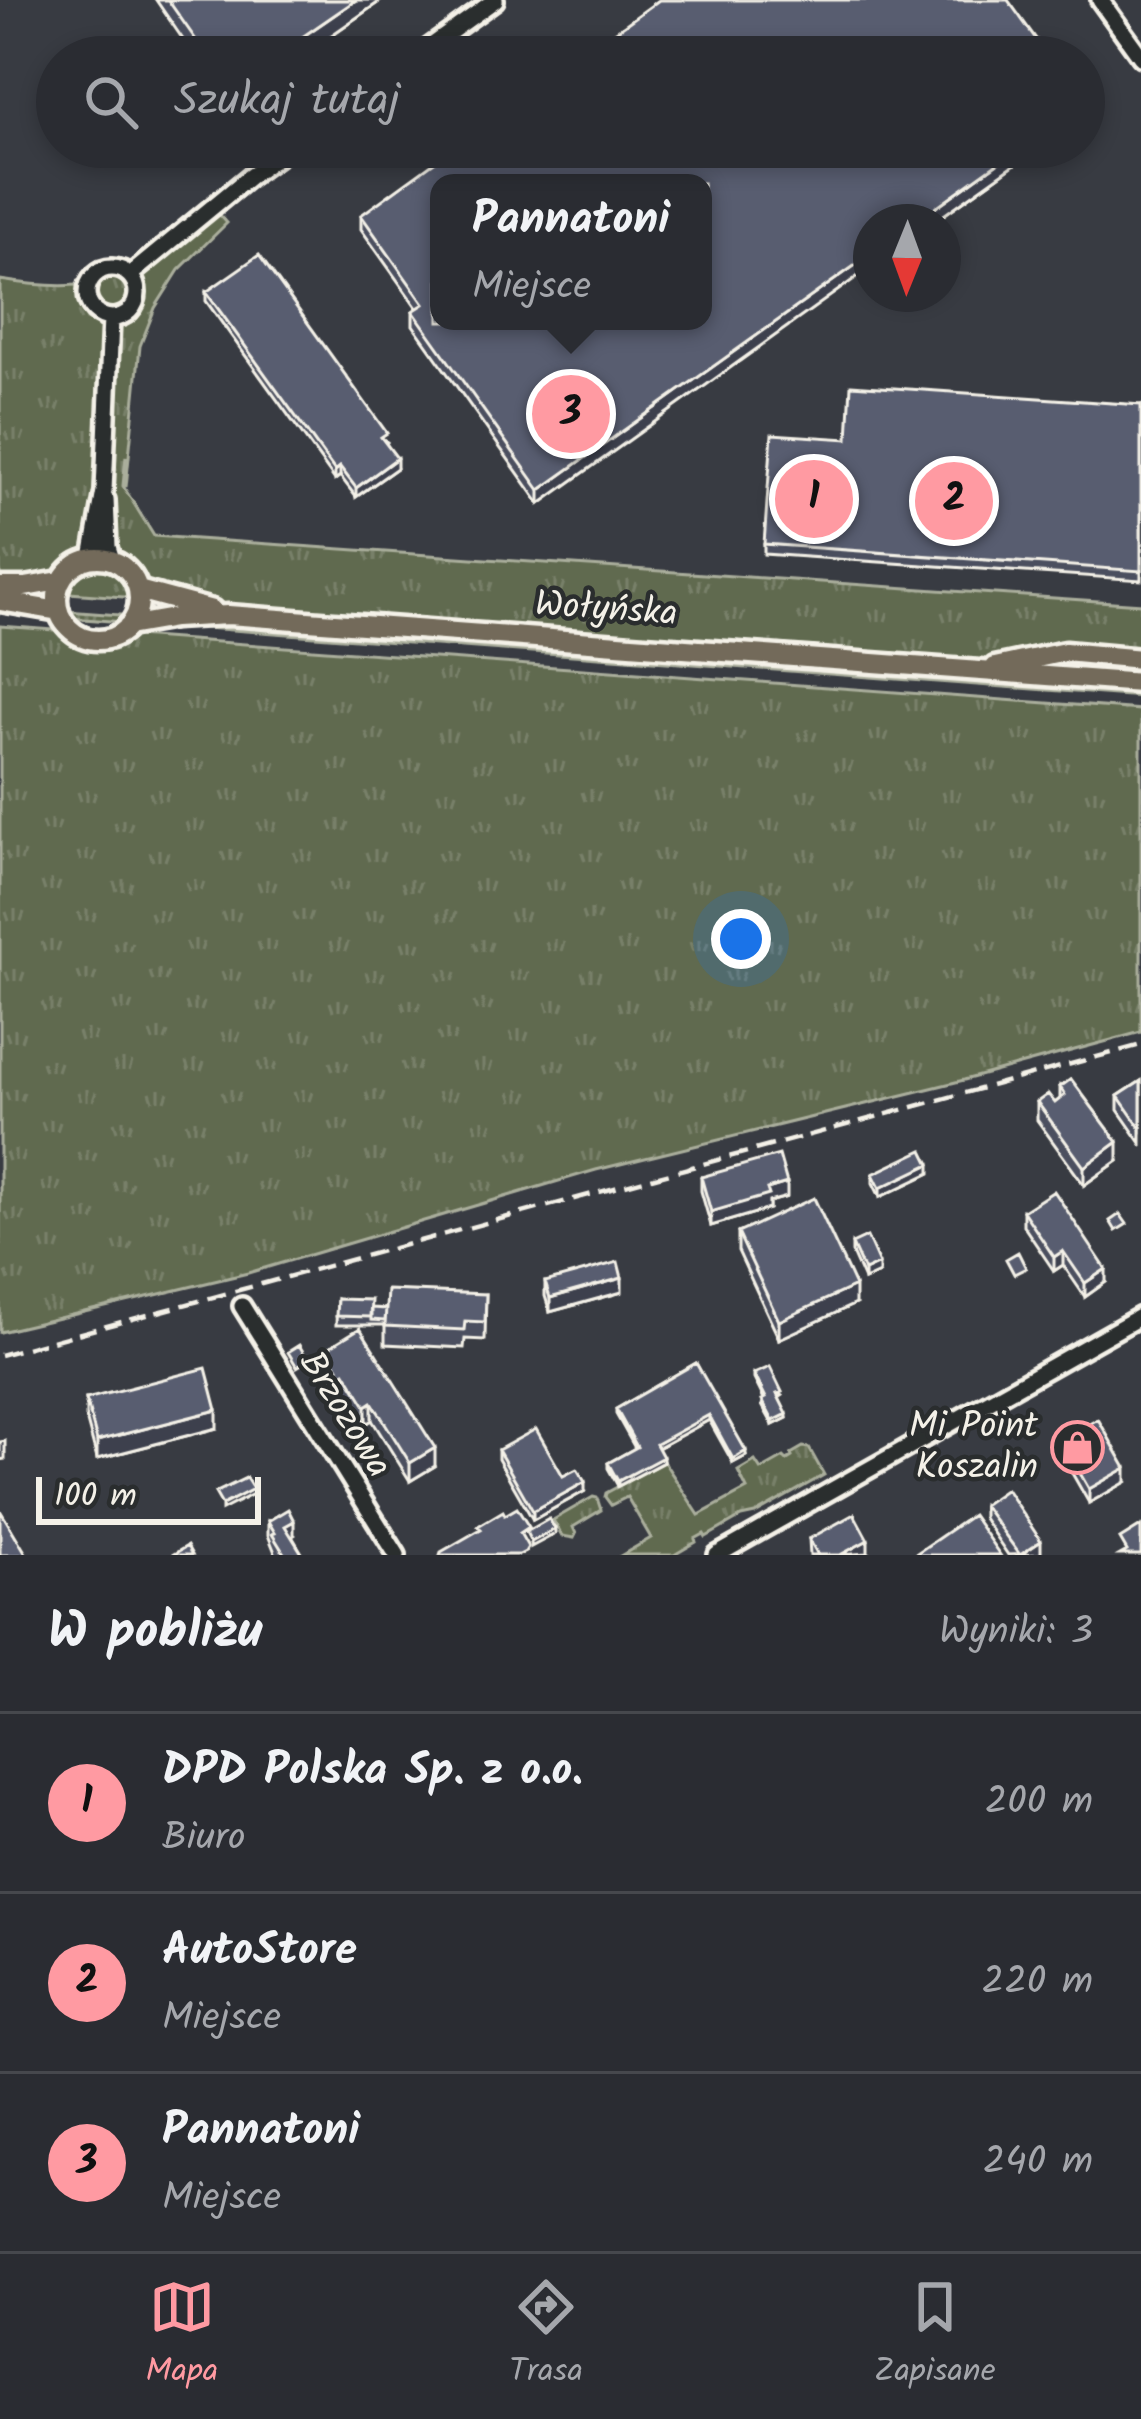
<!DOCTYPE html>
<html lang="pl">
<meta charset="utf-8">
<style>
body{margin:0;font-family:Kalam,sans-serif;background:#36383e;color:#f1f3f6}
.compass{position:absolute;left:853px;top:204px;width:108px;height:108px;border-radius:50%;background:#2a2c32;box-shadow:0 6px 18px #0003;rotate:181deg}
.scale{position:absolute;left:36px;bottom:30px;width:225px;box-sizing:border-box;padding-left:12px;border:6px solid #f4f1e8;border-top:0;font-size:33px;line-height:42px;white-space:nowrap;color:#f4f1e8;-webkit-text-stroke:9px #2a2d2e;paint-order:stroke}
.you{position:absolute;left:741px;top:939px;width:42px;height:42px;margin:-30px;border:9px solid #fff;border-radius:50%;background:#1a73e8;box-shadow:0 0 0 18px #1a73e833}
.badge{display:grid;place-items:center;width:78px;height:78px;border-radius:50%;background:#ff9aa2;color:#111;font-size:39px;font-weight:700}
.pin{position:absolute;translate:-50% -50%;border:6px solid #fff;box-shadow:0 3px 12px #0006}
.popup{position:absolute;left:430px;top:174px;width:282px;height:156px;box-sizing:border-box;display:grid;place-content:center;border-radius:24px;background:#2a2c32;filter:drop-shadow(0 3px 9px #0005);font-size:39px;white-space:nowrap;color:#a5a7ac}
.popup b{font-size:45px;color:#f1f3f6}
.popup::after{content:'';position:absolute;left:50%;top:100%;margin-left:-24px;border:24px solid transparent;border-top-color:#2a2c32}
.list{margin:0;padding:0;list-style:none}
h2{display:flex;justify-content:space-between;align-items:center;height:156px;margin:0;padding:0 48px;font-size:51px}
h2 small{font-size:39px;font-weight:400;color:#a5a7ac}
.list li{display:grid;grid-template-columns:78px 1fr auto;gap:36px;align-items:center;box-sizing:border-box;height:180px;padding:0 48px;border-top:3px solid #46484d}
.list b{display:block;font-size:45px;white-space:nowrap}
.list p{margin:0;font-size:39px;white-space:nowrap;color:#a5a7ac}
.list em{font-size:39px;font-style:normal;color:#a5a7ac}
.icon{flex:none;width:66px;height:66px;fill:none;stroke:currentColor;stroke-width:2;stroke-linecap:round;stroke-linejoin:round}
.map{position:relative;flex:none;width:1141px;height:1555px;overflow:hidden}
.search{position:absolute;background:#2a2c32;box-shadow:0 6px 18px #0003;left:36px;right:36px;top:36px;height:132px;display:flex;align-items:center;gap:30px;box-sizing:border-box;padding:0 42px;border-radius:66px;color:#a5a7ac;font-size:45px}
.sheet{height:696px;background:#2a2c32}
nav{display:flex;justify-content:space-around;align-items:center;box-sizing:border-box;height:168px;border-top:3px solid #46484d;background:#2a2c32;font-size:33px;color:#a5a7ac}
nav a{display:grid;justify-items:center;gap:6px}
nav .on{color:#ff9aa2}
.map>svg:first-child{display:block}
</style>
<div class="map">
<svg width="1141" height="1555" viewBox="0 0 1141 1555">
<defs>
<pattern id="grass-tufts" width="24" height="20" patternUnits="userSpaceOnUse" patternTransform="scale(3)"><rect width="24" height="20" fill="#616a50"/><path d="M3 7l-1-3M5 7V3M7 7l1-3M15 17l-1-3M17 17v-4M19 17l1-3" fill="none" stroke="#788069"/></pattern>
</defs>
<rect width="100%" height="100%" fill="#383b42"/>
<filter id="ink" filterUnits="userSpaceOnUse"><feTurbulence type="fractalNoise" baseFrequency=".00833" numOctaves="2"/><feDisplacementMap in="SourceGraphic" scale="24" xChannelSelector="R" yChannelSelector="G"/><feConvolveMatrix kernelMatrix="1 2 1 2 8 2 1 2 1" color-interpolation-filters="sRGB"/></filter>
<g filter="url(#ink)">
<path fill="url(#grass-tufts)" stroke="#aaae9c" stroke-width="3" d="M219 214 227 223 179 270 155 308 140 346 126 487V456L123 486 154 536 1141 604V653L986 663 732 641 0 588V280C107 297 136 276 219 214Z
M66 611 1141 690V697L57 617Z
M0 626 1141 710V1032L964 1080 596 1170 248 1273 0 1332Z
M803 1447 809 1448 824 1475 755 1514 741 1517 706 1537 704 1534 695 1539 696 1542 674 1555H622L651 1538 627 1497 611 1505 605 1497 606 1493 664 1462 699 1515 747 1489 738 1471 755 1461 761 1470 784 1457 787 1460 792 1457 791 1454Z
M593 1497 597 1498 601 1510 573 1527 576 1534 574 1538 562 1536 553 1520Z"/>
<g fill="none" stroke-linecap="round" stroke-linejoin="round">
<defs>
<path id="minor" d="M1100 0 1141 57
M416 57 495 0
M87 293a25 25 0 1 1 50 0a25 25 0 1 1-50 0Z
M130 275 249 177 291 147
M106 500 108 547 112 560
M92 558 104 491 111 318
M242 1306 397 1555
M717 1555 1141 1316"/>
<path id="major" d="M57 599a41 41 0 1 1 82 0a41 41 0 1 1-82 0Z
M0 587H25L60 581
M138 590 212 610
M0 601 59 611
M128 626 174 618 228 615 1141 683
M995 667 1065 652 1141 659"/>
</defs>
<use href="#minor" stroke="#f4f1e8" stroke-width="24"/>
<use href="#major" stroke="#f4f1e8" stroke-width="27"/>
<use href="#minor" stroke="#2a2d2e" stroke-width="15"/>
<use href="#major" stroke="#736b5a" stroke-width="18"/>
<path stroke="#f4f1e8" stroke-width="4.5" stroke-dasharray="18 9" stroke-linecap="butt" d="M0 1355 1141 1045"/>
</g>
<path fill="#4c505f" stroke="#f4f1e8" stroke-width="3" d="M156 0H382L300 57H195Z
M1039 147 934 222H871L540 504 413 325V311L417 308 361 229V215Z
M206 292 387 442 386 443 397 468 356 497 340 476 335 480 206 301Z
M1141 405V580L764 554V544Z
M1141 1081V1143L1118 1110V1096Z
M1060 1087 1118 1161 1084 1185 1037 1120V1102L1055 1103 1060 1099Z
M930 1173 880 1197 873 1183V1174Z
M701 1177 787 1197 769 1202V1209L711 1226 701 1191Z
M1023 1211 1106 1282 1085 1297 1063 1265 1054 1271 1023 1225Z
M738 1233 855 1304 779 1339 738 1251Z
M852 1244 879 1273 864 1280 852 1253Z
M545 1282 622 1292 550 1312 545 1296Z
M486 1294 485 1340 465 1339 464 1348 385 1344V1325H336L337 1299 371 1313 386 1309Z
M326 1349 435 1466 410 1481 372 1420 366 1424 345 1390 342 1392 326 1367Z
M696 1363 746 1456 733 1463 709 1420 658 1448 663 1462 618 1486 608 1468V1463L635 1448 616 1414V1409Z
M754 1374 782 1396 779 1398 787 1418 773 1425 762 1405 764 1399 754 1379Z
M86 1399 217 1428 97 1459 86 1418Z
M1061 1440 1126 1482 1089 1503 1061 1454Z
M498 1450 563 1476 585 1491 533 1520 498 1459Z
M983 1505 1041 1554 1008 1555 983 1518Z
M268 1521 294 1535 292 1536 303 1555H276L268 1535Z
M809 1539 868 1553 865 1555H810Z"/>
<path fill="#3e414e" stroke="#f4f1e8" stroke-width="3" d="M356 0H382L300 57H273Z
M1020 147H1039L934 222H915Z
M871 254V267L540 504V490Z
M397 458V468L356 497V488Z
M340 467V476L335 480V471Z
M1118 1142V1161L1084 1185V1167Z
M930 1164V1173L880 1197V1188Z
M787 1183V1197L769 1202V1209L711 1226V1212L767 1189Z
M1063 1251V1265L1054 1271V1257Z
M879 1264V1273L864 1280V1271Z
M1106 1269V1282L1085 1297V1283Z
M622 1278V1292L550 1312V1298Z
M855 1286V1304L779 1339V1321Z
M345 1372V1390L342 1392V1374Z
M372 1402V1420L366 1424V1406Z
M217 1410V1428L97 1459V1441Z
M787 1414V1418L773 1425V1421Z
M709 1415V1420L656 1449V1444Z
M5 1441V1459L0 1460V1442Z
M435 1448V1466L410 1481V1463Z
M746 1451V1456L733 1463V1459Z
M663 1457V1462L618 1486V1481Z
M1126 1468V1482L1089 1503V1489Z
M585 1482V1491L533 1520V1511Z
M253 1489V1494L222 1510V1505Z
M294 1521V1535L285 1540V1526Z
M555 1529V1534L531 1547V1542Z
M868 1540V1553L840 1555Z
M1041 1541V1554L1020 1555Z"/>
<path fill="#585d6f" stroke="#f4f1e8" stroke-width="3" fill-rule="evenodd" d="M168 0H356L273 57H208Z
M659 0H1008L1049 57H580Z
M455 147H1020L915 222H871V254L540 490 413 311 424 304 361 215ZM439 183H703V321H439Z
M259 255 387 433 381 437 397 458 356 488 340 467 335 471 206 292Z
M851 385 1141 405V571L764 544 772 434 848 439Z
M1071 1079 1118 1142 1084 1167 1037 1102 1048 1094 1055 1103 1065 1095 1060 1087Z
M1141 1081V1129L1118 1096Z
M923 1150 930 1164 880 1188 873 1174Z
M779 1155 787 1183 767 1189 769 1195 711 1212 701 1177Z
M1054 1191 1106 1269 1085 1283 1063 1251 1054 1257 1023 1211Z
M814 1198 855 1286 779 1321 738 1233Z
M1120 1214 1127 1224 1116 1231 1110 1221Z
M867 1237 879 1264 864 1271 852 1244Z
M1018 1252 1026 1268 1014 1274 1006 1259Z
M618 1262 622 1278 550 1298 545 1282Z
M387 1290 486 1294 485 1322 465 1321 464 1330 385 1326Z
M337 1299 371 1300 370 1317 336 1316Z
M371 1308 386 1309 385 1321 371 1320Z
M360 1328 435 1448 410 1463 372 1402 366 1406 345 1372 342 1374 326 1349Z
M299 1345 308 1360 297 1367 288 1352Z
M696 1363 746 1451 733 1459 709 1415 656 1444 663 1457 618 1481 608 1463 637 1447 616 1409Z
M770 1367 782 1392 777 1394 787 1414 773 1421 762 1400 766 1398 754 1374Z
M206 1368 217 1410 97 1441 86 1399Z
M1098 1419 1126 1468 1089 1489 1061 1440Z
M536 1429 563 1476 577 1469 585 1482 533 1511 498 1450Z
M246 1478 253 1489 222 1505 215 1493Z
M1006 1489 1041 1541 1020 1555 983 1505Z
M517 1508 529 1527 520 1533 528 1547 525 1552 519 1555H440L441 1552 481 1529 478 1526 503 1511 505 1515Z
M288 1509 294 1521 285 1526 303 1555H285L272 1534 275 1533 268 1521Z
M0 1510 27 1555H0Z
M854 1514 868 1540 840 1555H818L809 1539Z
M972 1515 1000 1555H914Z
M549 1519 555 1529 531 1542 526 1532Z
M1141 1526V1555H1120L1127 1551 1120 1539Z
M187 1546 192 1555H172Z"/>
</g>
<defs>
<symbol id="shop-ring" viewBox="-11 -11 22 22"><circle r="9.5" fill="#2a2d2e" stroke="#ff9aa2" stroke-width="1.5"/><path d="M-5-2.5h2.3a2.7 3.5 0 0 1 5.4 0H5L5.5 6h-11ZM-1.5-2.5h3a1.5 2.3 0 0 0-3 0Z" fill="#ff9aa2"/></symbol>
</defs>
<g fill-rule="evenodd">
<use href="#shop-ring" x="1048" y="1418" width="59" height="59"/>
</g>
<g text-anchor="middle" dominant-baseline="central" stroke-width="9" stroke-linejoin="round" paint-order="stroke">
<g font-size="36" fill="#f4f1e8" stroke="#2a2d2e">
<text transform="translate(606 610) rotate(4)">Wołyńska</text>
<text transform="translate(344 1415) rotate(58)">Brzozowa</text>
</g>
<g font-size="36" fill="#f4f1e8" stroke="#2a2d2e" text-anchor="end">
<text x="1038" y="1427">Mi Point<tspan x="1038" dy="41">Koszalin</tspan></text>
</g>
</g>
</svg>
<svg class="compass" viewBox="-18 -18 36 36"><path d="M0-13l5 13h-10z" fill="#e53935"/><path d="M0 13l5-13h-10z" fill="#a5a7ac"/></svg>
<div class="scale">100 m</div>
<div class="you"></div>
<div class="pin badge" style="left:814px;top:499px">1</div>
<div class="pin badge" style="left:954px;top:501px">2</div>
<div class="pin badge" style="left:571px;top:414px">3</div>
<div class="popup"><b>Pannatoni</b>Miejsce</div>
<div class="search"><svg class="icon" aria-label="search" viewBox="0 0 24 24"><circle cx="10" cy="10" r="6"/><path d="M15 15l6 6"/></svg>Szukaj tutaj</div>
</div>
<section class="sheet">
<h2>W pobliżu<small>Wyniki: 3</small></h2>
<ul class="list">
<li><span class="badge">1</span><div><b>DPD Polska Sp. z o.o.</b><p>Biuro</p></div><em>200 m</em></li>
<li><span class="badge">2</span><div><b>AutoStore</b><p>Miejsce</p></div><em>220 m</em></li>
<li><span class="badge">3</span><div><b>Pannatoni</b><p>Miejsce</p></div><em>240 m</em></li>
</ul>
</section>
<nav>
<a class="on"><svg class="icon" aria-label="map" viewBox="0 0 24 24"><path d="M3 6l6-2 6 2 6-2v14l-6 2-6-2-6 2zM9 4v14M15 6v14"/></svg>Mapa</a>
<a><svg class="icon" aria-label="directions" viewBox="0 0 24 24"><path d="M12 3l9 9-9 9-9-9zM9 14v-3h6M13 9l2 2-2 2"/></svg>Trasa</a>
<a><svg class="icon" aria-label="saved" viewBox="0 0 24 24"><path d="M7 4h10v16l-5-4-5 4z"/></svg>Zapisane</a>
</nav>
